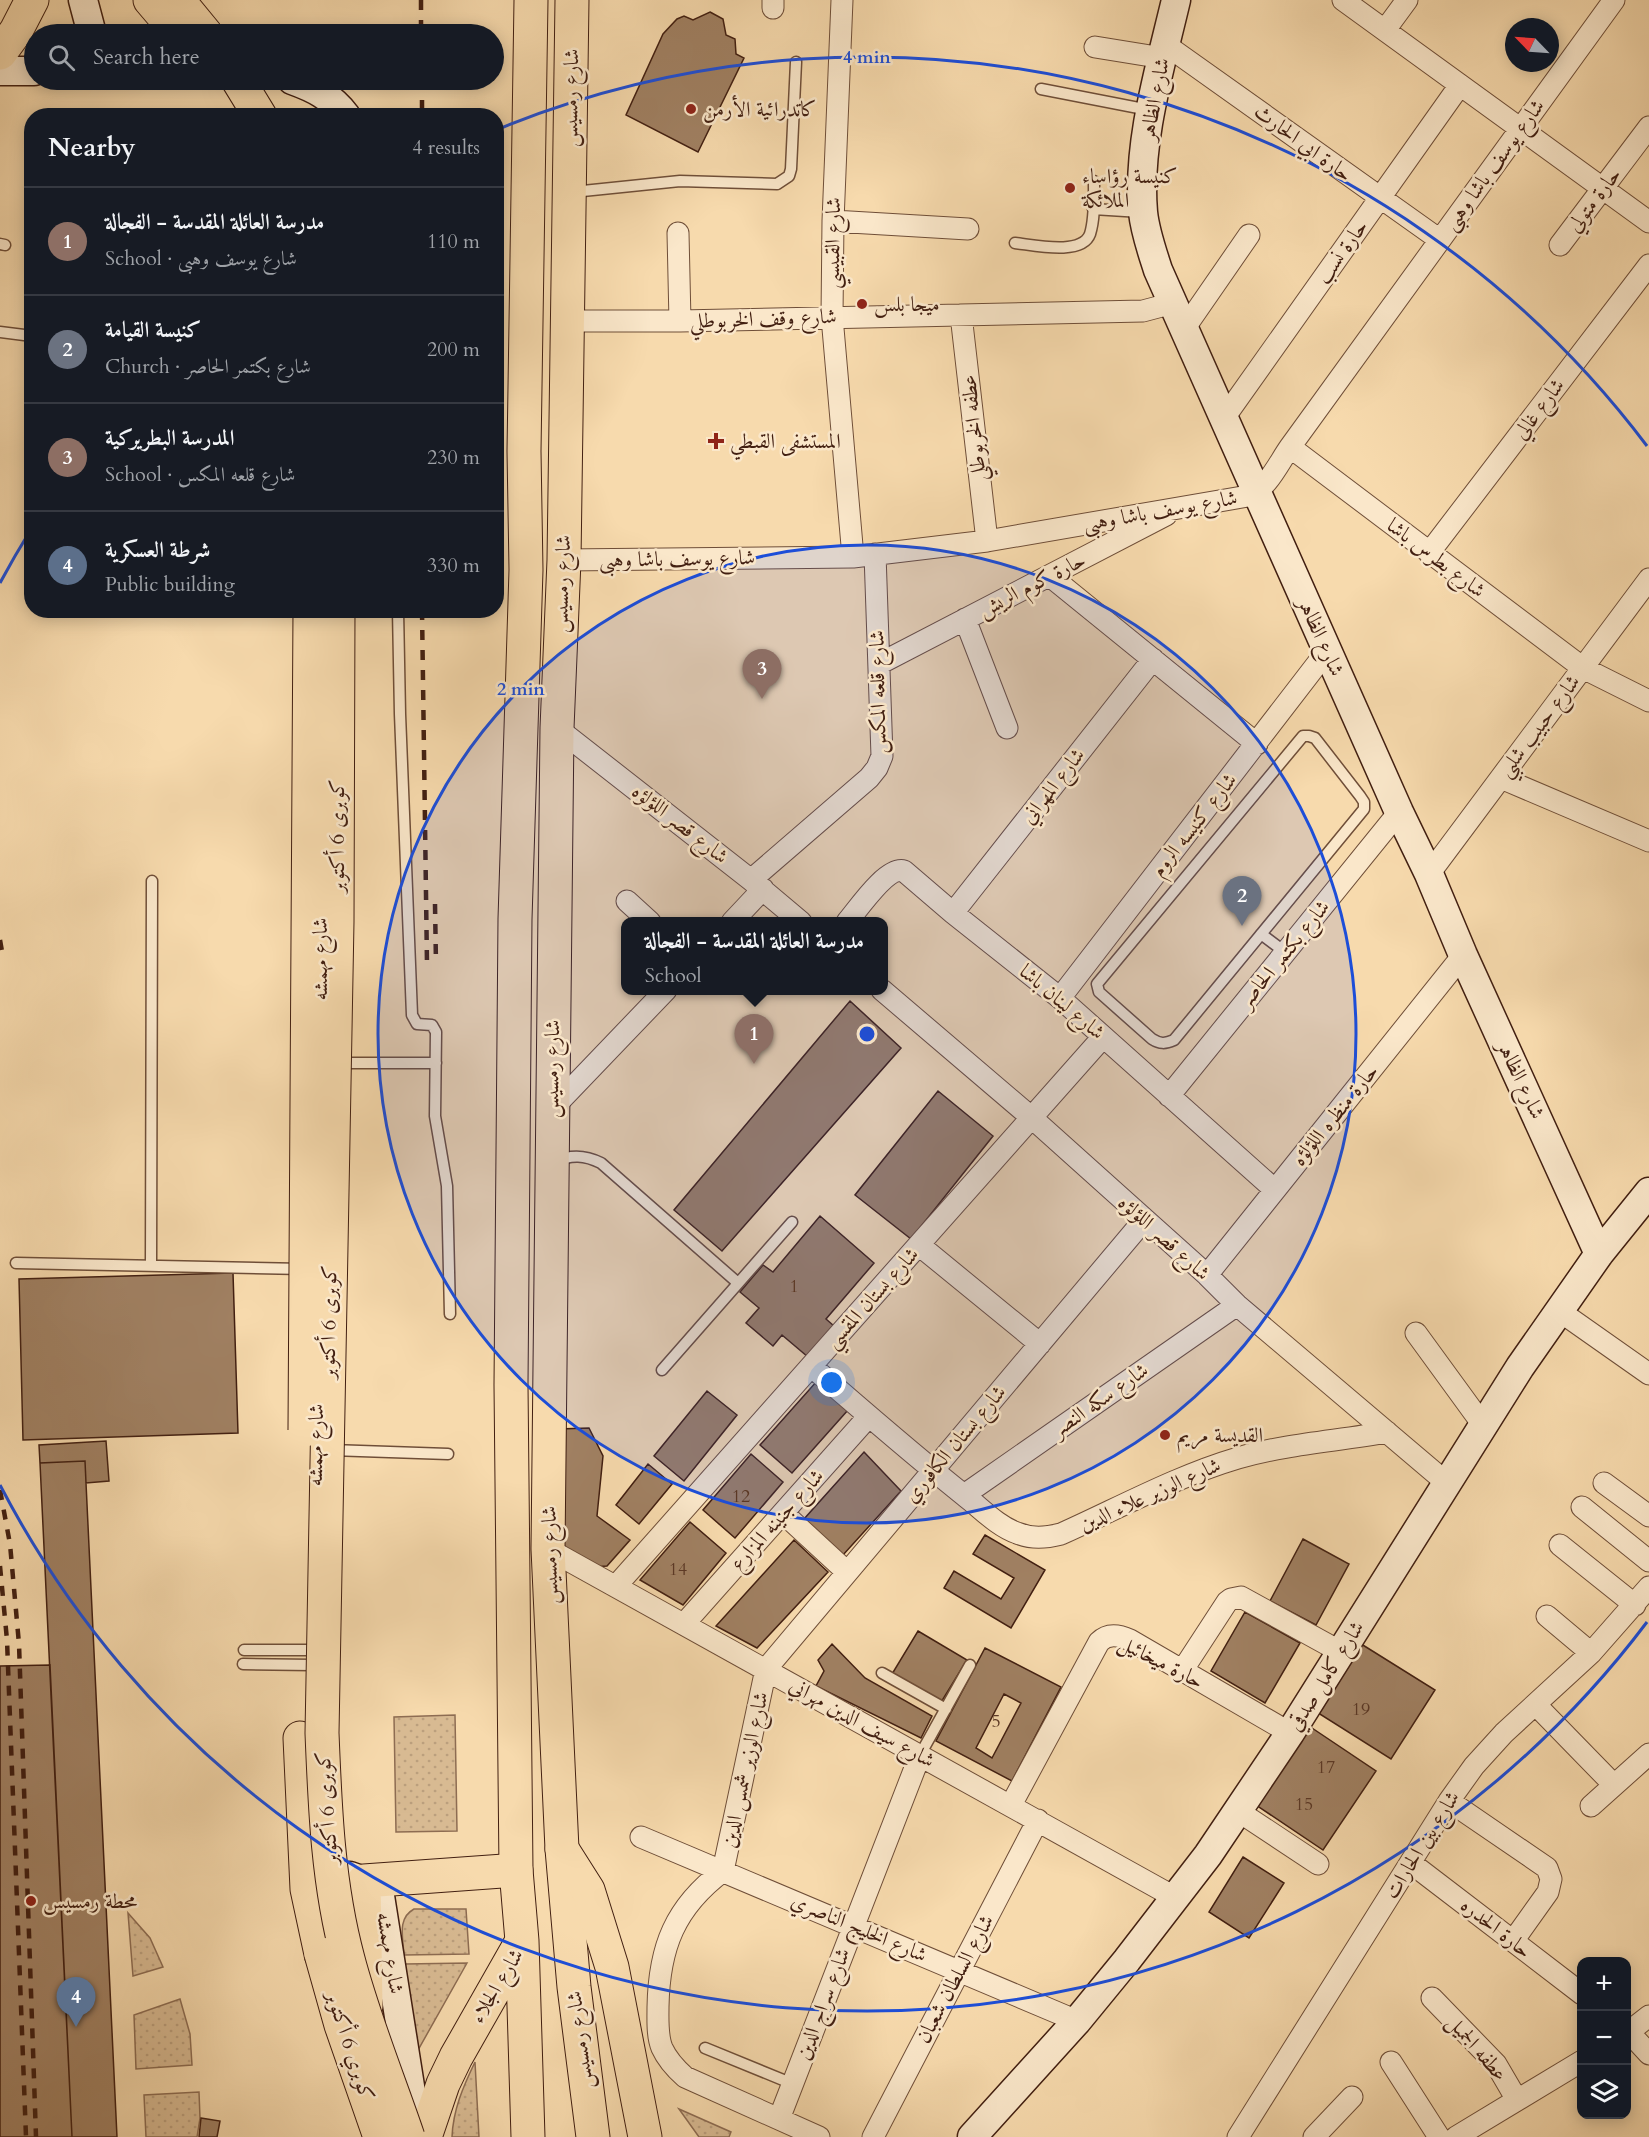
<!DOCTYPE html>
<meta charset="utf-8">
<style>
body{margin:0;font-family:Cardo,Amiri,serif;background:#242831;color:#f1f3f6}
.controls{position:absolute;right:18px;bottom:18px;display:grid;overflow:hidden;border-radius:12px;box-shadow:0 3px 15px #0003}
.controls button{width:54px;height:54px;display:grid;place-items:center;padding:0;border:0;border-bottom:2px solid #363941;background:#171b24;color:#f1f3f6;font:30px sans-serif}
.compass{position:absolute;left:1505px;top:18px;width:54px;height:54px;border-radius:50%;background:#171b24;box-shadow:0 3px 15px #0003;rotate:295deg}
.you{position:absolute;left:832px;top:1383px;width:21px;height:21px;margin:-15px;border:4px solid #fff;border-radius:50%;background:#1a73e8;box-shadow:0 0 0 9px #1a73e833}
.badge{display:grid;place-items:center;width:39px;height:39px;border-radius:50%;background:#db2777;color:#fff;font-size:20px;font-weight:700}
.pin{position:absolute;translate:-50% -50px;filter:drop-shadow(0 2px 3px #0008)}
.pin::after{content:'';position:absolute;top:32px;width:21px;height:18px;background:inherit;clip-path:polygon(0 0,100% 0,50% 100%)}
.popup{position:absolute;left:621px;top:917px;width:267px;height:78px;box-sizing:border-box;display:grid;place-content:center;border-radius:12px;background:#171b24;filter:drop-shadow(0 2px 4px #0005);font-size:20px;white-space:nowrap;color:#9ea1a6}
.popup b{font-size:22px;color:#f1f3f6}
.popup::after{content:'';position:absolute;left:50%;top:100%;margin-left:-12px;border:12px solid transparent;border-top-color:#171b24}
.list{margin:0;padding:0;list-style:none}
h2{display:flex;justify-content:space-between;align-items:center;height:78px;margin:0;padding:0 24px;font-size:26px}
h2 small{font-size:20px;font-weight:400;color:#9ea1a6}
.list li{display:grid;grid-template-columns:39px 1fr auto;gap:18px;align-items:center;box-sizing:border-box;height:108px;padding:0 24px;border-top:2px solid #363941}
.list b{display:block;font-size:22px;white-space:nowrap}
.list p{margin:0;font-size:20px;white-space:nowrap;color:#9ea1a6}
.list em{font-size:20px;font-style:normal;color:#9ea1a6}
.icon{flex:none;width:33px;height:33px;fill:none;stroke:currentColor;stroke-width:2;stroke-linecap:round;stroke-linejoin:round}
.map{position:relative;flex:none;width:1649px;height:2137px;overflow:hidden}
.search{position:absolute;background:#171b24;box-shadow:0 3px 15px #0003;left:24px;top:24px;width:480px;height:66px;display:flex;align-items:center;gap:15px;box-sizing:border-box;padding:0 21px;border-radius:33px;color:#9ea1a6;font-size:22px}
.panel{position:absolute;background:#171b24;box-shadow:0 3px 15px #0003;left:24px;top:108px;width:480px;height:510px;border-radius:24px}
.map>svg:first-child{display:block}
</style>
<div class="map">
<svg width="1649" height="2137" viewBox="0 0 1649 2137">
<defs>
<pattern id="grass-dots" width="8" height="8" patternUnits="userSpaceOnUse" patternTransform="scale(1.5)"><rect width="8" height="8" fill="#d8ba92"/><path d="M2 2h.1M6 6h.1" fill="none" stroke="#bb9f7d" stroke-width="1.8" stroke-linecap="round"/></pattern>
</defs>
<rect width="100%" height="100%" fill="#f7daad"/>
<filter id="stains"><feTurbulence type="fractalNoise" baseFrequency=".00333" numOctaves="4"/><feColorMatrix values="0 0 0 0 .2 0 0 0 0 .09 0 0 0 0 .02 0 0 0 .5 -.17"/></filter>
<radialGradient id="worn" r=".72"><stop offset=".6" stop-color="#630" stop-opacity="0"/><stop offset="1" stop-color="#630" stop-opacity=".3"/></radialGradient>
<path fill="url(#grass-dots)" stroke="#8d6c52" stroke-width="1.5" d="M455 1715 457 1831 396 1832 394 1717Z
M414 1909H466L469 1954 404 1955C403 1938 397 1918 414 1909Z
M128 1913 150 1938 163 1967 133 1976Z
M467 1963 413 2059 405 1964Z
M180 1999 190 2034 192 2065 136 2069 134 2015Z
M475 2062 479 2137H452C453 2110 463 2087 475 2062Z
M199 2092 200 2118 197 2137H146L144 2095Z
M679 2109 731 2132 729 2137H699Z"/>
<path fill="#a08062" stroke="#421f11" stroke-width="1.5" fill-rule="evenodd" d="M710 12 723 19 726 35 735 39 736 54 744 58 698 152 626 115 663 34 677 19 684 16 693 20Z
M850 1001 901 1048 722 1251 674 1210Z
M938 1091 993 1136 911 1239 855 1195Z
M820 1216 874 1263 826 1319 834 1326 808 1357 782 1335 773 1346 746 1323 759 1308 740 1292 763 1265 773 1272Z
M233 1273 238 1433 23 1440 19 1279Z
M817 1381 848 1410 792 1473 760 1445Z
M707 1391 737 1415 684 1481 654 1456Z
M589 1428 603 1456 597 1516 630 1540 607 1566 592 1567 556 1542 558 1429Z
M106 1441 109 1481 86 1483 85 1461 40 1463 39 1445Z
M864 1452 901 1491 843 1555 804 1519Z
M751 1454 783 1482 735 1538 703 1510Z
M85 1461 86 1483 117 2137H72L40 1463Z
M648 1464 672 1484 639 1524 616 1505Z
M690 1522 726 1553 683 1605 640 1580Z
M985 1535 1045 1570 1011 1628 944 1588 954 1571 1001 1599 1014 1578 973 1554Z
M1303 1539 1349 1564 1316 1625 1270 1601Z
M794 1540 828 1572 757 1648 716 1626Z
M1245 1612 1300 1643 1265 1703 1211 1671Z
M918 1631 967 1660 940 1704 892 1674Z
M1358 1642 1435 1690 1391 1759 1315 1711Z
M832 1644 865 1678 932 1716 921 1738 816 1686 824 1671 818 1660Z
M985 1648 1061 1687 1012 1781 936 1741ZM1004 1694 1021 1703 992 1758 976 1748Z
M50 1665 72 2137H0V1666Z
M1306 1724 1376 1771 1323 1850 1256 1805Z
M1243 1857 1284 1883 1249 1938 1209 1912Z
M201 2118 220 2121 217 2137H199Z"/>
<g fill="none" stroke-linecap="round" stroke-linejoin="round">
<defs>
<path id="lane" d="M1041 89 1149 110
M573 192 680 181 777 184 789 176 791 169 796 62
M1093 209 1141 212
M1015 243C1034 245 1082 256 1090 234 1095 218 1094 198 1094 181
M0 244 5 245
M0 332 32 336
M398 610 400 714 412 1015 417 1024 432 1025 436 1032 435 1116 447 1186 450 1314
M1303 736H1309L1315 738 1360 796 1364 802V809L1174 1040C1165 1044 1160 1044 1152 1039L1099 992 1097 984Z
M1261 934 1285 952
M337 1063H436
M555 1162C571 1154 585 1155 601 1163L738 1283
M16 1263 304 1269
M151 1266 152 881
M662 1370 792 1222
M331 1450 448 1454
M244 1650H312
M243 1664 312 1665
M882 1673 946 1709
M920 1755 970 1665
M705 2048 793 2084"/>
<path id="street" d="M842 0 833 221 832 317 853 557
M1343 0 1649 222
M773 8V0
M1385 30 1407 0
M1166 45 1440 240
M1095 47 1163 58
M833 221 968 229
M678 233 680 321
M1560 245 1649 127
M961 315 987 541
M567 321H680L1143 311 1173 303
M1184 329 1249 235
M1224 418 1460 85
M1290 447 1583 668 1649 701
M1429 553 1649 265
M564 560 853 557 987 541 1248 496C1268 488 1278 464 1290 447L1614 0
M1050 576 1257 744
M965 619 1007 728
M879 664 1166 515
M557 728 751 880 801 922
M1501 778 1649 841
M1429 874 1649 579
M751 880 869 778 877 768 882 756 875 554
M627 901 650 922
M953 913 1153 659
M732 922 763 889
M847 922C858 909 887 866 904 871L953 913 1060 998 1275 1190
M882 990 1032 1118 1207 1275 1237 1305 1448 1484
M1060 998 1327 651
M1169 1096 1399 812
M551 1110 666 990
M919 1245 1040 1344
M1207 1275 1463 955
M1558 1310 1649 1374
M1416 1333 1483 1425
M811 1366C862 1410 912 1454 965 1496 981 1508 997 1526 1017 1533 1032 1539 1045 1538 1061 1534 1119 1508 1177 1476 1238 1458 1286 1444 1338 1441 1387 1432
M1604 1483 1649 1516
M964 1495 1237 1305
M1582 1507 1649 1561
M783 1513 847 1572
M1560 1545 1635 1605
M548 1549 1176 1898
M616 1586 1103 1037
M1547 1616 1591 1653
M684 1624 869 1416
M1182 1671 1227 1602 1231 1599 1241 1597 1341 1652
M1536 1705 1614 1785
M1449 1801 1547 1868 1551 1879 1548 1892 1513 1941
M1011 1805 1099 1642C1108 1633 1119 1635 1130 1640L1290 1733
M1591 1806 1649 1754
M1238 1811 1318 1864
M641 1837 1077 2021
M1411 1863 1582 1994
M1432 1998 1496 2064 1517 2100
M1626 2029 1649 2054
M1626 2034 1649 2016
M1391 2062 1439 2137
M779 2119 920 1755
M819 2137 685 2077C676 2069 667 2059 662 2048 657 2036 658 2020 658 2007 659 1947 675 1907 723 1871L766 1669 1144 1220
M873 2137 1038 1820
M1238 2137 1449 1801 1474 1766 1504 1733 1591 1653 1649 1587
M1314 2137 1352 2097
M1456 2137 1582 2061"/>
<path id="secondary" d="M83 0 92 34
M1176 0C1160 68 1137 143 1143 212 1145 232 1152 251 1158 270L1399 812 1429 874 1463 955 1599 1254
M0 71H34
M292 80C314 88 331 96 346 116
M350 1876 364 1881 380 1896 418 2137
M972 2137 1077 2021 1127 1960 1208 1855 1290 1733 1520 1367 1599 1254 1649 1192"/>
<path id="primary" d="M572 0 564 560 557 728 548 1549 562 1849 574 1987 593 2137
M425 2137 443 2084 456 2057 522 1941
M528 2137 522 1941 516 1870 511 1385 515 919 526 570 524 451 531 0"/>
<path id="highway" d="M150 0 179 34
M178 0 206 34
M0 53 16 31 32 0
M238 80 260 116
M300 1738 307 1889 321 1954
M562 1849 588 1890 612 1967 645 2137
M366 2006 364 1881 516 1870"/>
</defs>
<use href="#lane" stroke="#6f4e38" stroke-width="13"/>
<use href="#street" stroke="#6f4e38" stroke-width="23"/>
<use href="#secondary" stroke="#421f11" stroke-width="31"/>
<use href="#primary" stroke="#421f11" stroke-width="35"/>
<use href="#highway" stroke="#421f11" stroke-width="35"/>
<use href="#lane" stroke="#fae7ca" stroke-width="10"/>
<use href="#street" stroke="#fae7ca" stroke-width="21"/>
<use href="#secondary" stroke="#fae7ca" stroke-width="28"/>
<use href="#primary" stroke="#f7daad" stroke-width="33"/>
<use href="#highway" stroke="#f7daad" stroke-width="33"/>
<path stroke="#421f11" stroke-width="4.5" stroke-dasharray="10 10" stroke-linecap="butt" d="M421 0V34
M422 80V116
M422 610 427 965
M435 904 436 964
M0 940 3 957
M0 1490 10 1544 19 1644 36 2137
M0 1566 7 1640 26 2137"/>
<defs>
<path id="highway-bridge" d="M338 610 337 922 322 1733C325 1809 328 1885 348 1959 364 2020 388 2078 408 2137
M305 1430 310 610
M321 1954 341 2025 380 2137"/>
</defs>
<use href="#highway-bridge" stroke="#421f11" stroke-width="35" stroke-linecap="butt"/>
<use href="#highway-bridge" stroke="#f7daad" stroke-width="33"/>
</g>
<circle cx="867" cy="1034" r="489" fill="#1d4ed8" fill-opacity=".12"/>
<g fill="none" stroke="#1d4ed8" stroke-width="3">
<circle cx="867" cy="1034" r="489"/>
<path d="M1647 1622A977 977 0 0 1 0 1485M0 583A977 977 0 0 1 30 531M501 128A977 977 0 0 1 1647 446"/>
</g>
<g fill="#8f2418" stroke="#fae7ca" stroke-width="2">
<circle cx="691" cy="109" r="6"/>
<circle cx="1070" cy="188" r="6"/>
<circle cx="862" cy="304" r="6"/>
<path d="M713 432h6v6h6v6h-6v6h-6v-6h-6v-6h6z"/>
<circle cx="1165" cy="1435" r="6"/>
<circle cx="31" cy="1901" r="6"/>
</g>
<g text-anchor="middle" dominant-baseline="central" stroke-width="5" stroke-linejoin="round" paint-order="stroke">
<g font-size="18" fill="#5a3725">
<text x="794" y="1286">1</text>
<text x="741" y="1496">12</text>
<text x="678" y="1569">14</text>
<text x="1361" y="1709">19</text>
<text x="996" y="1721">5</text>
<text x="1326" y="1767">17</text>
<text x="1304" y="1804">15</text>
</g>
<g font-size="21" fill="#421f11" stroke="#fae7ca">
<text transform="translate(571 98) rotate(-89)">شارع رمسيس</text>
<text transform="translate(1155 99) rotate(-79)">شارع الظاهر</text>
<text transform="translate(1303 143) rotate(36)">حارة ابي الحارث</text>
<text transform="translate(1494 165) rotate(-54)">شارع يوسف باشا وهبى</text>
<text transform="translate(1594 200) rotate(-53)">حارة متولي</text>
<text transform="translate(833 243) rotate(-89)">شارع القبيسي</text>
<text transform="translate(1342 252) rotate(-55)">حارة نسب</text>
<text transform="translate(763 319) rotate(-2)">شارع وقف الخربوطلي</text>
<text transform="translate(1539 409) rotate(-53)">شارع غالي</text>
<text transform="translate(974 428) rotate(-96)">عطفه الخربوطلي</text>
<text transform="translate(1160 511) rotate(-10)">شارع يوسف باشا وهبى</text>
<text transform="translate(1436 558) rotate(37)">شارع بطرس باشا</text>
<text transform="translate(677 559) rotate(-1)">شارع يوسف باشا وهبى</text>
<text transform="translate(562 584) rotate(-88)">شارع رمسيس</text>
<text transform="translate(1032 585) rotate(-27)">حارة كوم الريش</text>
<text transform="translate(1321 637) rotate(66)">شارع الظاهر</text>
<text transform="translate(878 692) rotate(-91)">شارع قلعه المكس</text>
<text transform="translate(1539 726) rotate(-53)">شارع حبيب شلبي</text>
<text transform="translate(1053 786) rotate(-52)">شارع المهراني</text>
<text transform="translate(680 824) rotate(38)">شارع قصر اللؤلؤه</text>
<text transform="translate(1194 825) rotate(-52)">شارع كنيسه الروم</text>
<text transform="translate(337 836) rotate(-90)">كوبرى 6 أكتوبر</text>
<text transform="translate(1284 954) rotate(-51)">شارع بكتمر الحاصر</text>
<text transform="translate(320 959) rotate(-90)">شارع مهمشه</text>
<text transform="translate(1062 1002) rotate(40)">شارع لينان باشا</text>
<text transform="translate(552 1069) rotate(-89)">شارع رمسيس</text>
<text transform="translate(1521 1080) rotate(65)">شارع الظاهر</text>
<text transform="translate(1335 1115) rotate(-51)">حارة منظره اللؤلؤه</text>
<text transform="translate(1164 1238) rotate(42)">شارع قصر اللؤلؤه</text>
<text transform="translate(872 1298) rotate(-48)">شارع بستان المقسي</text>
<text transform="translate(329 1322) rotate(-89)">كوبرى 6 أكتوبر</text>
<text transform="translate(1100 1400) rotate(-35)">شارع سكه النصر</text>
<text transform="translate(955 1444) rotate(-50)">شارع بستان الكافوري</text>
<text transform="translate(316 1445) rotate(-89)">شارع مهمشه</text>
<text transform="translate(1150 1495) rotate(-24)">شارع الوزير علاء الدين</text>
<text transform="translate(777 1520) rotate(-48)">شارع جنينه المزارع</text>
<text transform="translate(550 1555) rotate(-91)">شارع رمسيس</text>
<text transform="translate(1161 1662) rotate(27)">حارة ميخائيل</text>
<text transform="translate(1326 1676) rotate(-58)">شارع كامل صدقي</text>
<text transform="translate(862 1723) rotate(29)">شارع سيف الدين مهراني</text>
<text transform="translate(745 1770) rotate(-78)">شارع الوزير شمس الدين</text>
<text transform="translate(327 1808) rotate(-94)">كوبرى 6 أكتوبر</text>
<text transform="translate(1422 1845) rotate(-58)">شارع بين الحارات</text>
<text transform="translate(859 1928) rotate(23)">شارع الخليج الناصري</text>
<text transform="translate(1496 1928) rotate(38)">حارة الحدره</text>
<text transform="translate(390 1953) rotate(81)">شارع مهمشه</text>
<text transform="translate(955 1979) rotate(-62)">شارع السلطان شعبان</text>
<text transform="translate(497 1986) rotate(-59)">شارع الجلاء</text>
<text transform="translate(823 2004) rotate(-69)">شارع سراج الدين</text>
<text transform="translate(580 2040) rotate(-97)">شارع رمسيس</text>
<text transform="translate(350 2046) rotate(72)">كوبري 6 أكتوبر</text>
<text transform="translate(1477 2048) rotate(49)">عطفه الجميل</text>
</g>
<g font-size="21" fill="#421f11" stroke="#fae7ca" text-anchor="start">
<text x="703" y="109">كاتدرائية الأرمن</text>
<text x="1082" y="176">كنيسة رؤاساء<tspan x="1082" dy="24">الملائكة</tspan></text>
<text x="874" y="304">ميجا بلس</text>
<text x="730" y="441">المستشفى القبطي</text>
<text x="1177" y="1435">القديسة مريم</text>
<text x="43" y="1901">محطة رمسيس</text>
</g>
</g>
<circle cx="867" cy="1034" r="9" fill="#1d4ed8" stroke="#fae7ca" stroke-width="3"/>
<g font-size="18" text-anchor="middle" font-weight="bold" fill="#1d4ed8" stroke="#fae7ca" stroke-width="5" stroke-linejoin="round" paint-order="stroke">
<text x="867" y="63">4 min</text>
<text x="521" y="695">2 min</text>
</g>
<rect width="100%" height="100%" filter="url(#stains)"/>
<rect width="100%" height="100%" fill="url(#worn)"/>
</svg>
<div class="controls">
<button>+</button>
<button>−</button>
<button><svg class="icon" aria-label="layers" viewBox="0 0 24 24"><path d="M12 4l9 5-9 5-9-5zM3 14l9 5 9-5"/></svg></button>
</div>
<svg class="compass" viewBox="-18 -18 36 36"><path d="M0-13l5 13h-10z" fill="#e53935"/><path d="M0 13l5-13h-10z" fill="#9ea1a6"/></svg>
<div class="you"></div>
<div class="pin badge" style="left:754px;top:1064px;background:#8d6e63">1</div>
<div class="popup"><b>مدرسة العائلة المقدسة - الفجالة</b>School</div>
<div class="pin badge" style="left:1242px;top:926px;background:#6b7280">2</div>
<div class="pin badge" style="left:762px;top:699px;background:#8d6e63">3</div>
<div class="pin badge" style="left:76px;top:2027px;background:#5c6f8a">4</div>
<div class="search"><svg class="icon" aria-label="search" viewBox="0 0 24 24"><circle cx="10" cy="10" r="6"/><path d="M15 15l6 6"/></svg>Search here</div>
<section class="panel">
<h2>Nearby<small>4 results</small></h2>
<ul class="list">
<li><span class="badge" style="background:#8d6e63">1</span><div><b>مدرسة العائلة المقدسة - الفجالة</b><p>School · شارع يوسف وهبى</p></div><em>110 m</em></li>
<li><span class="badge" style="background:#6b7280">2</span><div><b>كنيسة القيامة</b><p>Church · شارع بكتمر الحاصر</p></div><em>200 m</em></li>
<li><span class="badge" style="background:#8d6e63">3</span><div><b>المدرسة البطريركية</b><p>School · شارع قلعه المكس</p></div><em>230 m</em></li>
<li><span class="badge" style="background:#5c6f8a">4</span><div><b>شرطة العسكرية</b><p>Public building</p></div><em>330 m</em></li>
</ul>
</section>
</div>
